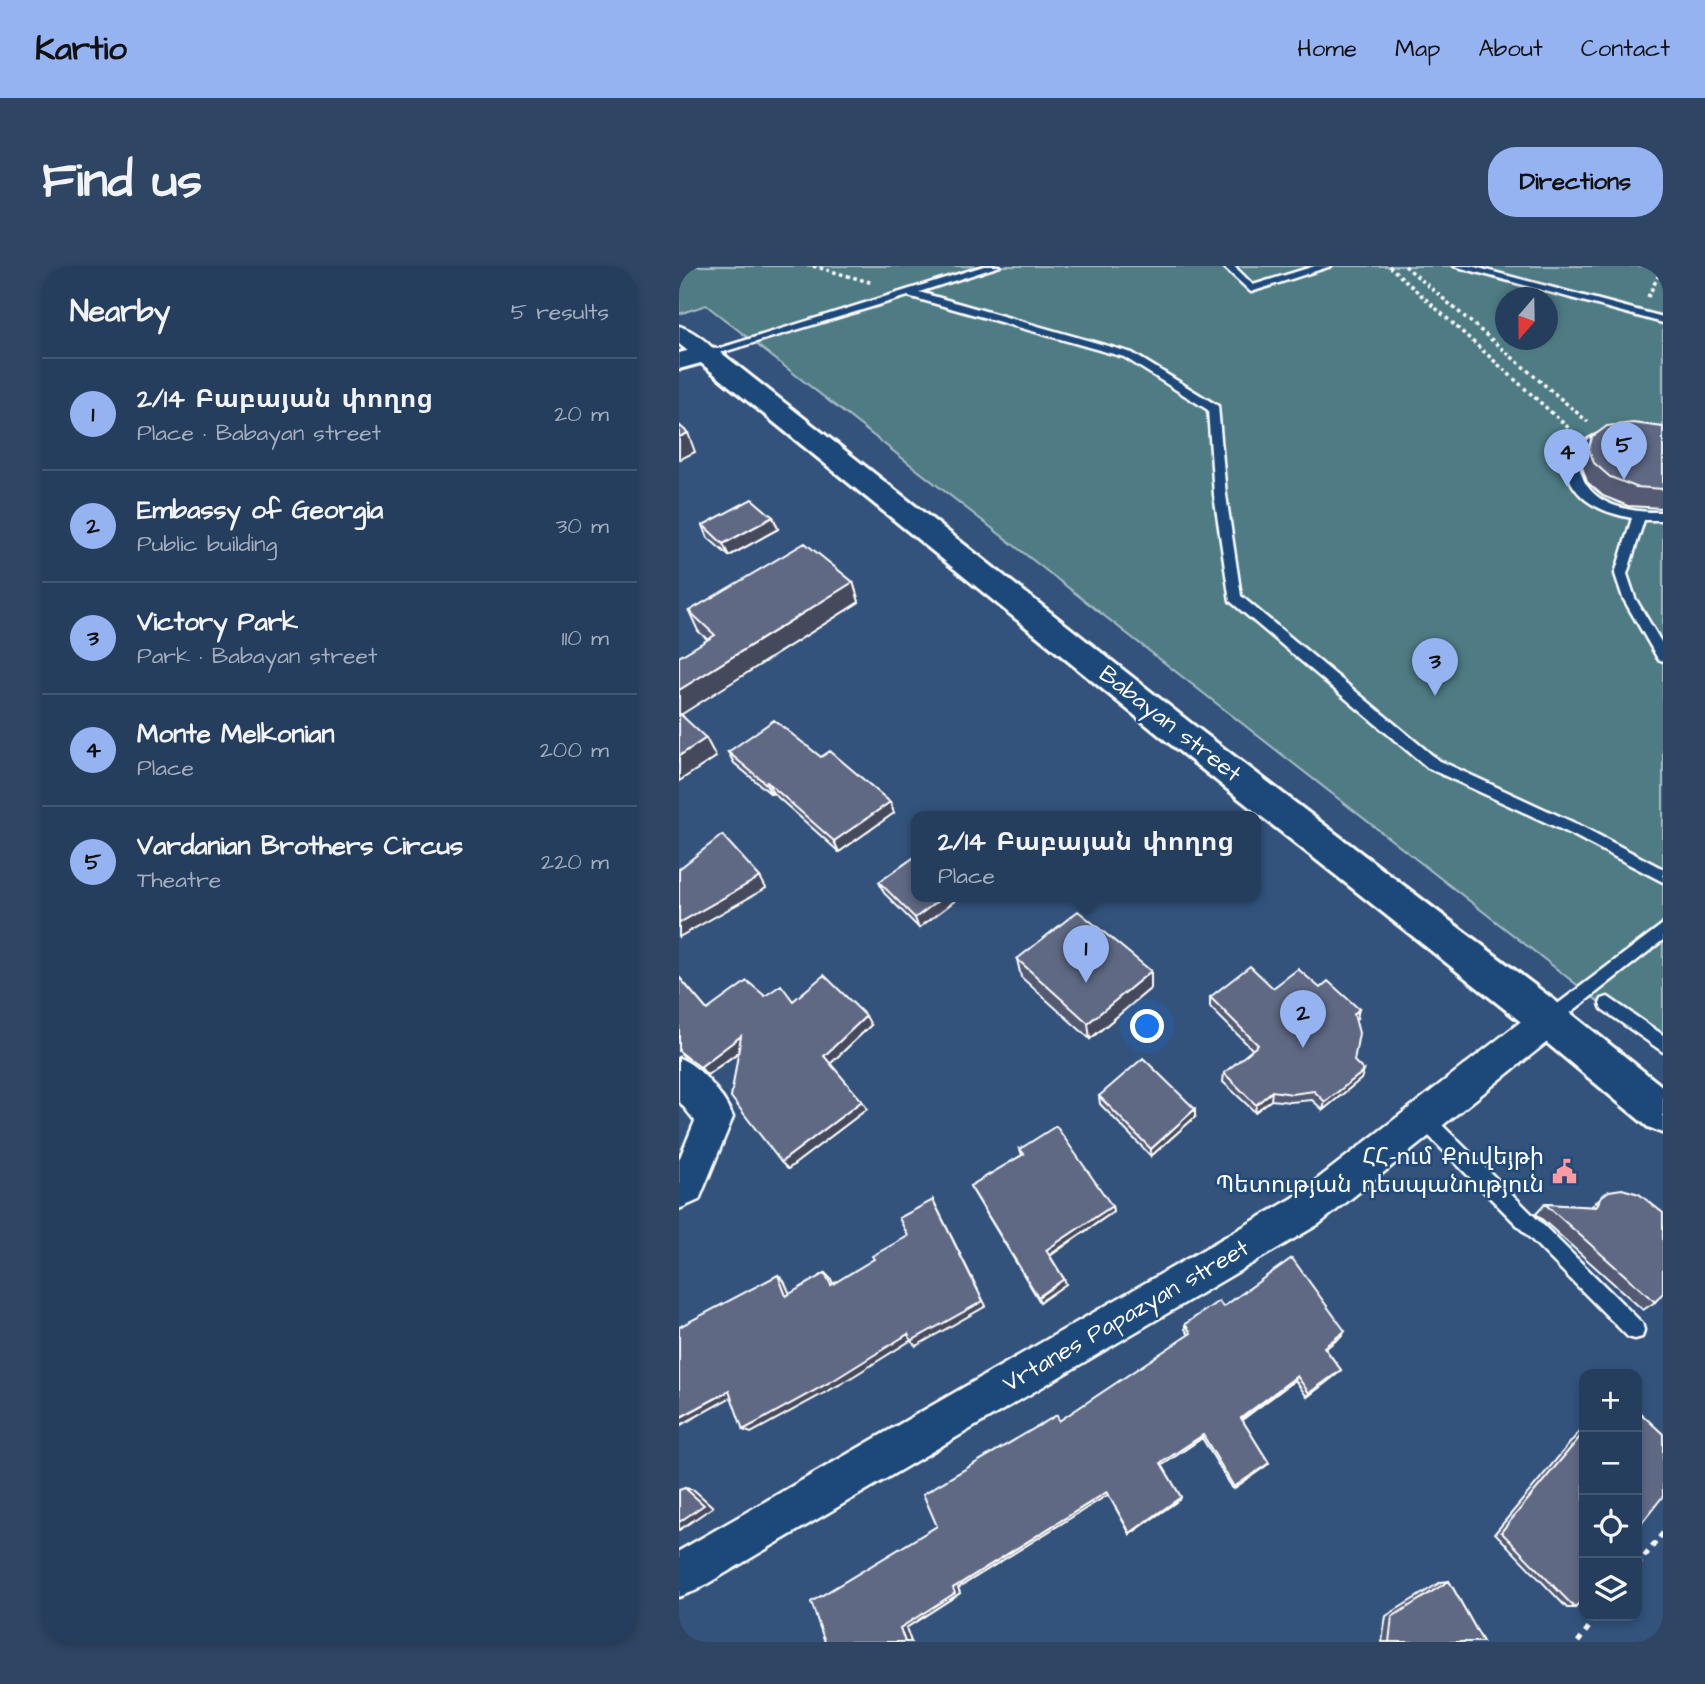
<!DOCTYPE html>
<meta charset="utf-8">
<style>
body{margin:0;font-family:"Architects Daughter","Noto Sans Armenian",sans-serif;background:#2e4564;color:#f1f3f6}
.controls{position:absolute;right:21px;bottom:21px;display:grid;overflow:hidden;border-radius:14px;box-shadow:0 4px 10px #0003}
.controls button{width:63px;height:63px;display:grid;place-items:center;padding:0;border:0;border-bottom:2px solid #425773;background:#263e5e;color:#f1f3f6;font:35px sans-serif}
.compass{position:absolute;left:816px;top:21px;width:63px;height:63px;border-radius:50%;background:#263e5e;box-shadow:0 4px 10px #0003;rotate:200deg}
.you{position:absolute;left:469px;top:761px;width:24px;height:24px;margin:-18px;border:5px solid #fff;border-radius:50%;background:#1a73e8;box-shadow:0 0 0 10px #1a73e833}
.badge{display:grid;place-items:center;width:46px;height:46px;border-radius:50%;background:#95b2f1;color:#111;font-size:23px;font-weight:700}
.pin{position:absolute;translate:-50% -58px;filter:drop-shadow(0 2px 4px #0008)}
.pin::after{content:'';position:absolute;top:37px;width:24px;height:21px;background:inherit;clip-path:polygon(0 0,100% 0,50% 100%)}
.popup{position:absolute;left:232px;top:545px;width:350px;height:91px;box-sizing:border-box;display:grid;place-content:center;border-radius:14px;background:#263e5e;filter:drop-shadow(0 2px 5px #0005);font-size:23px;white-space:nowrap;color:#a4aebc}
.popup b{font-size:26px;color:#f1f3f6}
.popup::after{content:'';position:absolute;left:50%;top:100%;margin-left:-14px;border:14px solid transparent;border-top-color:#263e5e}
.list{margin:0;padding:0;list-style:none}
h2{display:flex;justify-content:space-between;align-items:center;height:91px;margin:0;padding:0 28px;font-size:30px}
h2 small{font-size:23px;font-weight:400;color:#a4aebc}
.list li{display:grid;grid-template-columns:46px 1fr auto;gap:21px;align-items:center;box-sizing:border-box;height:112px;padding:0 28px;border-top:2px solid #425773}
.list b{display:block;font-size:26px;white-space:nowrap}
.list p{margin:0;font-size:23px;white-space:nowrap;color:#a4aebc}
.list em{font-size:23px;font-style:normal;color:#a4aebc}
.icon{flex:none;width:38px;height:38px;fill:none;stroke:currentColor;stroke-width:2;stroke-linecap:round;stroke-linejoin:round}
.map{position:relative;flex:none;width:984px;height:1376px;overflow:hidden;border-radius:28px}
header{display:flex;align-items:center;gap:42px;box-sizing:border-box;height:98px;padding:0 35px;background:#95b2f1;color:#111}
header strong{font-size:33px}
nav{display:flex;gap:38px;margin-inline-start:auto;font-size:24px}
.intro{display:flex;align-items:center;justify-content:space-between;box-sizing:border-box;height:168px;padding:0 42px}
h1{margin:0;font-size:49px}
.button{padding:18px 32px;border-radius:28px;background:#95b2f1;color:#111;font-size:24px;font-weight:700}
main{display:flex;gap:42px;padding:0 42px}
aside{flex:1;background:#263e5e;border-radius:28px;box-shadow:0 4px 10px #0003}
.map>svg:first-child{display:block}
</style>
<header>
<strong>Kartio</strong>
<nav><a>Home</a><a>Map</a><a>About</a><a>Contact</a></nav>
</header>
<div class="intro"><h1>Find us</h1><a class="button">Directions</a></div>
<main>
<aside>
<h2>Nearby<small>5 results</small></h2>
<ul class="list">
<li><span class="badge">1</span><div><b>2/14 Բաբայան փողոց</b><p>Place · Babayan street</p></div><em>20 m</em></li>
<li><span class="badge">2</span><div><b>Embassy of Georgia</b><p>Public building</p></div><em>30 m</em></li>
<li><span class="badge">3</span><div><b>Victory Park</b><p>Park · Babayan street</p></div><em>110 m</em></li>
<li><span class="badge">4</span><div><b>Monte Melkonian</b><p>Place</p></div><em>200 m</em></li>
<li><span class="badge">5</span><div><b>Vardanian Brothers Circus</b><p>Theatre</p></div><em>220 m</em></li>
</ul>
</aside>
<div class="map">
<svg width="984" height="1376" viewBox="0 0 984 1376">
<rect width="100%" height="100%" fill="#33537d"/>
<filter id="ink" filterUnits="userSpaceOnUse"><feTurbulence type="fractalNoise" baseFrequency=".0143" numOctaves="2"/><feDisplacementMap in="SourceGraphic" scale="14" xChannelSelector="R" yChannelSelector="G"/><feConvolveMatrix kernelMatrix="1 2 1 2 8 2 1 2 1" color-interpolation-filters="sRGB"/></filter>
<g filter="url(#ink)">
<path fill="#507c84" stroke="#a8bec2" stroke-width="2" fill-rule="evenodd" d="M0 0H984V786L27 39 0 48ZM827 32H869V74H827Z"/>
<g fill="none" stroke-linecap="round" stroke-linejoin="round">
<defs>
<path id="service" d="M305 0H321L240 26 453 87 539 140 547 229 562 330 759 494 902 560 984 603V616L892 568 749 502 551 335 535 229 529 144 445 91 229 30 31 90 22 88Z
M544 0H555L574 19 636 0H652L572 26Z
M775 0H792L984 51V57Z
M927 166H935L937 169C927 177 912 176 904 188 899 195 900 203 903 210 914 241 955 247 984 246V254H965L948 308 956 332 984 379V395L979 393 944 332 936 308 953 252C937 249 920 244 907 234 874 207 890 176 927 166Z
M984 658V674L876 759 870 761 864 759 862 754 864 749Z
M929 731 984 769V786L923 743 921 738 923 733Z
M745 845 751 847 963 1057 965 1064 963 1071 956 1073 949 1071 739 859 736 853 739 847Z"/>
<path id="minor" d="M0 60C13 64 31 77 38 88L35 93H19L0 78Z
M870 739 882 743 887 754 882 765 640 958 16 1325 0 1331V1285L614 932 858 743Z
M0 792C22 800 44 829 54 851L20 934 0 943V894L16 855 0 835Z"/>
<path id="tertiary" d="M27 80 36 82 509 455 884 741 984 821V867L969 861 856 767 485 473 22 97 0 103V87Z"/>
</defs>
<use href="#service" stroke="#fff" stroke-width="5"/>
<use href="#minor" stroke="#fff" stroke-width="5"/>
<use href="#tertiary" stroke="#fff" stroke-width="6"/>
<path stroke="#fff" stroke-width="3.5" stroke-dasharray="3.5 3.5" stroke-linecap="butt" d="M134 0 194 17
M710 0 893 165
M726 0 909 156
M969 31 984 0"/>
<path stroke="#fff" stroke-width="5" stroke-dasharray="6 6" stroke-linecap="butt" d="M958 1300 984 1267
M899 1376 918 1350"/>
<use href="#service" fill="#1f4a7a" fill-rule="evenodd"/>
<use href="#minor" fill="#1f4a7a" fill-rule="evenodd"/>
<use href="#tertiary" fill="#1f4a7a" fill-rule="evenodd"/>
</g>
<path fill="#535a72" stroke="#fff" stroke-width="2" d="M984 161V242L949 240 924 230 908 216 903 201 913 171Z
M94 251 99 263 50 290 29 272 24 259Z
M174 316 180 336 2 448 37 491 0 515V391L29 374 19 365 10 345Z
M49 486 142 491 211 536 215 547 160 586 94 527 92 528 55 497Z
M237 590 240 662 205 627 200 616Z
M338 693 472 705V722L411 773 342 711Z
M0 711 28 744 86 730 192 759 151 798 183 835 188 843 109 903 102 896 60 786 28 809 6 792 0 785Z
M594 722H641L678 752 676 753 675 795 682 813 644 844 633 834 611 836 592 834 576 846 544 816 545 807 574 784 531 741V731Z
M420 830 516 851 472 890 421 838Z
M341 883 433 940 434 946 371 990 385 1013 387 1018 361 1036 291 920 343 889Z
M923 930 976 1036 964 1044 857 948 866 938 912 941Z
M544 1041 663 1070 646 1082 662 1104 658 1108 628 1131 616 1114 563 1154 590 1197 588 1199 554 1223 523 1172 483 1199 502 1231 501 1233 451 1268 429 1228 279 1322 281 1327 227 1362 232 1376H146L258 1260 381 1155 510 1069 506 1063V1058Z
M905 1160V1331L896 1342H888L816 1267Z
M770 1315 804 1376H703L707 1350 762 1316Z"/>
<path fill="#444a5c" stroke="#fff" stroke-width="2" d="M9 167 16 186 0 194V171Z
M94 251 99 263 50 290 44 278Z
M174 316 180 336 0 450V424Z
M27 472 37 491 0 515V490Z
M88 516 94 527 92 528 86 517Z
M211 536 215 547 160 586 155 575Z
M81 611 87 622 0 671V657Z
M264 631H281L240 662 236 652Z
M472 705V722L411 773 409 757Z
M680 743 678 752 672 757 675 748Z
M187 750 192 759 150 799 145 790Z
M62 770 69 779 28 809 21 801Z
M685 805 682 813 644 844 646 836Z
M593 825 592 834 576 846 577 839Z
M183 835 188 843 109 903 102 896Z
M516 843V851L472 890V883Z
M254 934 307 1040 237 1080 232 1075Z
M433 940 434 946 369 990 367 984Z
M146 1007 152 1013 157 1024 152 1019Z
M99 1009 105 1015 114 1035 107 1030Z
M385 1013 387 1018 361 1036 359 1031Z
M666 1065 663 1070 642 1086 645 1081Z
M229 1068 234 1073 162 1118 72 1167 64 1164Z
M662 1104 658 1108 628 1131 630 1127Z
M618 1110 616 1114 560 1156 562 1152Z
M50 1125 58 1128 0 1160V1152Z
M524 1169 523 1172 482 1200V1197Z
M590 1197 588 1199 554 1223 555 1221Z
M6 1222 15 1224 34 1241 0 1264V1256Z
M428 1226 430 1228 279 1322 281 1327 227 1362 232 1376H226L221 1362 274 1322Z
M502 1231 501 1233 451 1268V1267Z"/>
<path fill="#616984" stroke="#fff" stroke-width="2" d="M954 157 984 161V223L957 221 931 211 915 197 910 183 913 171 928 160Z
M0 159 9 167 0 171Z
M73 233 94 251 44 278 24 259Z
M126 277 174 316 0 424V391L36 369 10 345Z
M0 447 27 472 0 490Z
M95 454 142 491 151 485 211 536 155 575 88 516 86 517 49 486Z
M43 569 81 611 0 657V603Z
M237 590V631H264L236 652 200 616Z
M399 645 472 705 409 757 338 693Z
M571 700 594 722 619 703 641 722 649 715 680 743 675 748 680 767 675 795 685 805 646 836 635 825 613 828 593 825 577 839 545 807 579 779 531 731Z
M145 709 187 750 145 790 183 835 102 896 52 831 62 770 21 801 0 785V711L28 744 68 715 86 730 102 719 114 735Z
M464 792 516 843 472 883 420 830Z
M377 860 433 940 367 984 385 1013 359 1031 291 920 345 888 341 883Z
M943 923 960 928 984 947V1027L976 1036 866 938 917 941 923 930 930 925Z
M254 934 304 1035 232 1075 229 1068 155 1114 64 1164 50 1125 0 1152V1061L99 1009 107 1030 146 1007 152 1019 195 993 193 990 229 970 220 952Z
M613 992 666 1065 645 1081 662 1104 630 1127 618 1110 562 1152 590 1197 555 1221 524 1169 482 1197 502 1231 451 1267 428 1226 274 1322 276 1327 221 1362 226 1376H146L132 1336 258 1260 244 1228 378 1149 380 1155 512 1067 506 1058 540 1035 544 1041Z
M958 1144 984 1168V1230L958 1263Z
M905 1166V1331L896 1342 822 1266Z
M6 1222 25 1239 0 1256V1224Z
M770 1315 804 1376H710L713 1351Z"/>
</g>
<defs>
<symbol id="civic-bare" viewBox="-9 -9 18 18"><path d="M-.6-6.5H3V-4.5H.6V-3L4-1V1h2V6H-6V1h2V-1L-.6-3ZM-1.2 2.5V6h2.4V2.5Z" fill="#ff9aa2" stroke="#1f4a7a" stroke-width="2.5" paint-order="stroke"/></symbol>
</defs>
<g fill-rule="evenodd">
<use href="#civic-bare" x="868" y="888" width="35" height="35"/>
</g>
<g text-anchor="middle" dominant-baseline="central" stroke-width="5" stroke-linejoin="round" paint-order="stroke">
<g font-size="24" fill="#fff" stroke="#1f4a7a">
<text transform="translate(491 458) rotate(38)">Babayan street</text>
<text transform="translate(447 1050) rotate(-30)">Vrtanes Papazyan street</text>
</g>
<g font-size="24" fill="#fff" stroke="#1f4a7a" text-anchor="end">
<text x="865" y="891">ՀՀ-ում Քուվեյթի<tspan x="865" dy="28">Պետության դեսպանություն</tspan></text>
</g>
</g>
</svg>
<div class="controls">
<button>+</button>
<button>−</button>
<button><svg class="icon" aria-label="locate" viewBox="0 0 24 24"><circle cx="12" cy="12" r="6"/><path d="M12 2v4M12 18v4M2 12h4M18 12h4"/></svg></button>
<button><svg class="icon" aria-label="layers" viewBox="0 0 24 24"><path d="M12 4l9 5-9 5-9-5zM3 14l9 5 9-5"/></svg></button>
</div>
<svg class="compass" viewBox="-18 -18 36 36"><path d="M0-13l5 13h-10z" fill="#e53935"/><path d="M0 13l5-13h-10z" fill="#a4aebc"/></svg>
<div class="you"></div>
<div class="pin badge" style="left:407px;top:717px">1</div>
<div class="popup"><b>2/14 Բաբայան փողոց</b>Place</div>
<div class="pin badge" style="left:624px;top:782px">2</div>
<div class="pin badge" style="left:756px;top:430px">3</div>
<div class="pin badge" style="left:888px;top:221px">4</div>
<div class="pin badge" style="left:945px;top:214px">5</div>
</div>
</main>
